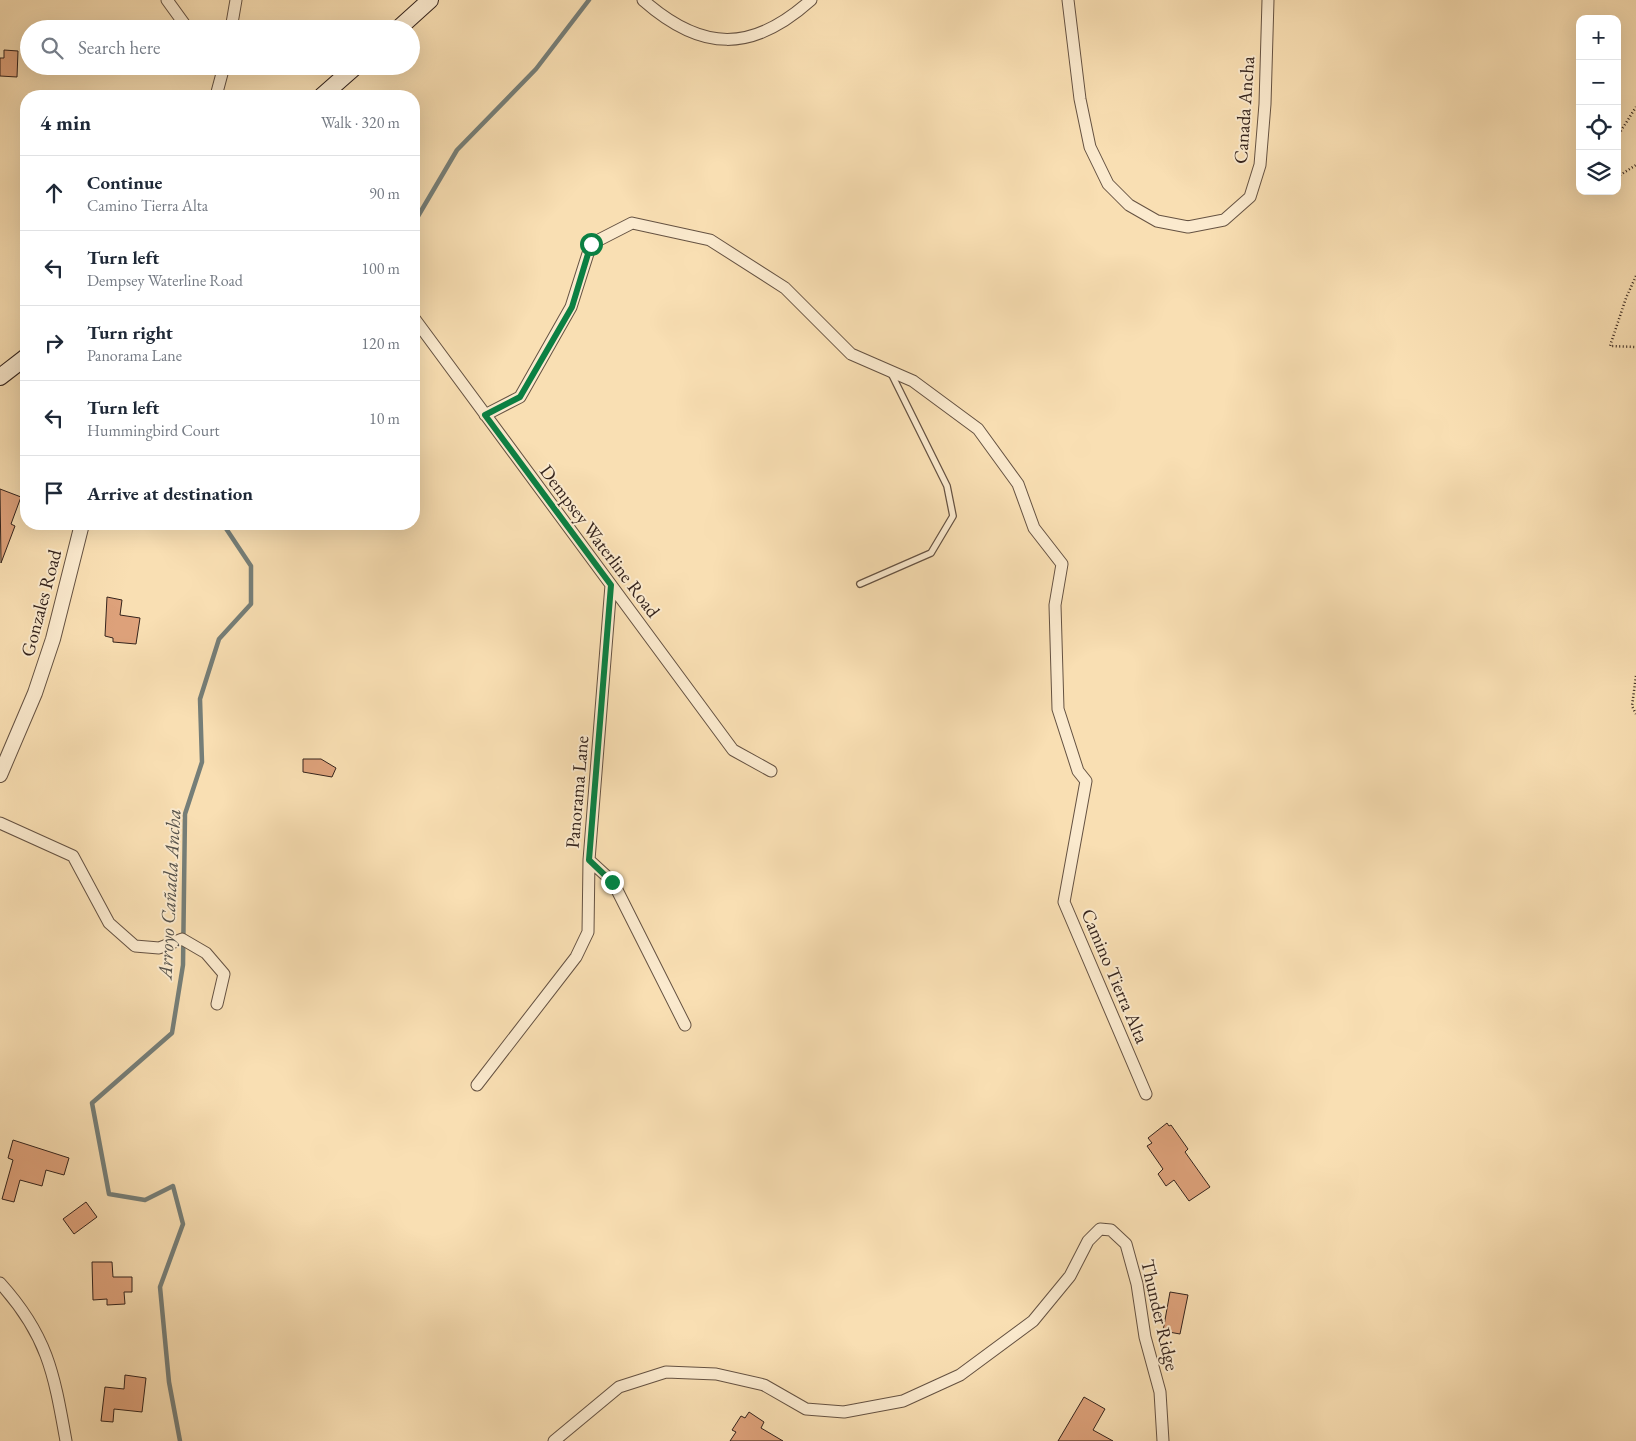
<!DOCTYPE html>
<meta charset="utf-8">
<style>
body{margin:0;font-family:"EB Garamond",serif;background:#f2f2f3;color:#1f2937}
.controls{position:absolute;right:15px;top:15px;display:grid;overflow:hidden;border-radius:10px;box-shadow:0 5px 20px #0002}
.controls button{width:45px;height:45px;display:grid;place-items:center;padding:0;border:0;border-bottom:1px solid #e0e1e3;background:#fff;color:#1f2937;font:25px sans-serif}
.stop{position:absolute;width:15px;height:15px;margin:-11px;border:4px solid #0b8043;border-radius:50%;background:#fff}
.stop.end{background:#0b8043;border-color:#fff;box-shadow:0 1px 5px #0008}
.list{margin:0;padding:0;list-style:none}
h2{display:flex;justify-content:space-between;align-items:center;height:65px;margin:0;padding:0 20px;font-size:21px}
h2 small{font-size:16px;font-weight:400;color:#747a83}
.list li{display:grid;grid-template-columns:32px 1fr auto;gap:15px;align-items:center;box-sizing:border-box;height:75px;padding:0 20px;border-top:1px solid #e0e1e3}
.list b{display:block;font-size:19px;white-space:nowrap}
.list p{margin:0;font-size:16px;white-space:nowrap;color:#747a83}
.list em{font-size:16px;font-style:normal;color:#747a83}
.icon{flex:none;width:28px;height:28px;fill:none;stroke:currentColor;stroke-width:2;stroke-linecap:round;stroke-linejoin:round}
.map{position:relative;flex:none;width:1636px;height:1441px;overflow:hidden}
.search{position:absolute;background:#fff;box-shadow:0 5px 20px #0002;left:20px;top:20px;width:400px;height:55px;display:flex;align-items:center;gap:12px;box-sizing:border-box;padding:0 18px;border-radius:28px;color:#747a83;font-size:19px}
.panel{position:absolute;background:#fff;box-shadow:0 5px 20px #0002;left:20px;top:90px;width:400px;height:440px;border-radius:20px}
.map>svg:first-child{display:block}
</style>
<div class="map">
<svg width="1636" height="1441" viewBox="0 0 1636 1441">
<rect width="100%" height="100%" fill="#f9dfb3"/>
<filter id="stains"><feTurbulence type="fractalNoise" baseFrequency=".004" numOctaves="4"/><feColorMatrix values="0 0 0 0 .2 0 0 0 0 .09 0 0 0 0 .02 0 0 0 .5 -.17"/></filter>
<radialGradient id="worn" r=".72"><stop offset=".6" stop-color="#630" stop-opacity="0"/><stop offset="1" stop-color="#630" stop-opacity=".3"/></radialGradient>
<g fill="none" stroke-linecap="round" stroke-linejoin="round">
<path stroke="#757e78" stroke-width="4.5" d="M414 223 457 150 536 69 589 0
M180 1441 169 1382 160 1287 183 1224 173 1186 145 1200 109 1194 92 1103 172 1033 183 965 185 814 202 762 200 699 219 639 251 604V566L223 524"/>
</g>
<path fill="#dea27b" stroke="#34231c" d="M4 50 18 51 17 77 0 76V58H4Z
M0 489 21 497 11 524 15 526 1 563Z
M107 597 122 600 120 615 140 618 136 644 113 642V638L105 636Z
M303 759H321L336 768 332 777 303 772Z
M1167 1123 1169 1126 1171 1125 1188 1149 1185 1152 1210 1187 1189 1201 1174 1180 1166 1186 1158 1174 1163 1169 1147 1146 1152 1143 1148 1138Z
M13 1140 69 1158 64 1175 46 1170 42 1186 20 1180 14 1202 2 1199 13 1160 8 1158Z
M86 1202 97 1217 74 1234 63 1219Z
M92 1262H112L113 1277H132V1292H124L125 1304 107 1305V1299L93 1300Z
M1170 1292 1188 1295 1180 1334 1163 1331Z
M125 1375 146 1378 142 1412 114 1409 113 1422 101 1421 105 1387 124 1389Z
M1084 1397 1105 1409 1093 1430 1113 1441H1058Z
M749 1412 764 1422 761 1428 783 1441H730L736 1432 732 1430 741 1416 745 1418Z"/>
<g fill="none" stroke-linecap="round" stroke-linejoin="round">
<defs>
<path id="service" d="M860 584 931 553 953 516 947 486 891 373"/>
<path id="minor" d="M167 0 188 29
M643 0C702 52 752 53 811 0
M1068 0 1080 99 1090 147 1108 184 1129 205 1157 221 1188 227 1224 220 1250 197 1260 165 1265 104 1268 0
M231 29 236 0
M216 96 224 66
M414 318 733 750 771 771
M485 415 520 397 571 307 591 244 632 223 710 240 785 288 851 354 913 381 978 429 1018 484 1034 528 1062 564 1055 605 1058 709 1078 771 1086 781 1064 902 1146 1094
M0 823 73 856 109 923 135 946 159 948 182 939 206 953 224 974 217 1004
M589 860 613 882 685 1025
M477 1085 576 957 588 932 589 860 611 585
M0 1283C48 1336 54 1374 66 1441
M554 1441 619 1387 666 1372 716 1374 764 1385 806 1409 844 1412 903 1401 960 1375 1033 1321 1070 1276 1088 1241 1100 1229 1111 1230 1126 1244 1137 1284 1145 1337 1160 1392 1163 1441"/>
<path id="tertiary" d="M0 775 35 693 53 639 82 524"/>
<path id="secondary" d="M398 29 430 0
M322 96 356 66
M0 377 26 357"/>
</defs>
<use href="#service" stroke="#655242" stroke-width="8"/>
<use href="#minor" stroke="#655242" stroke-width="13"/>
<use href="#tertiary" stroke="#655242" stroke-width="16"/>
<use href="#secondary" stroke="#34231c" stroke-width="18"/>
<path stroke="#34231c" stroke-width="2.5" stroke-dasharray="1 2.5" stroke-linecap="butt" d="M1617 137 1636 107
M1617 177 1636 165
M1636 276 1626 298 1610 346 1636 347
M1636 676 1632 706 1636 714"/>
<use href="#service" stroke="#fbeace" stroke-width="5.5"/>
<use href="#minor" stroke="#fbeace" stroke-width="11"/>
<use href="#tertiary" stroke="#fbeace" stroke-width="14"/>
<use href="#secondary" stroke="#fbeace" stroke-width="16"/>
</g>
<g fill="none" stroke-linecap="round" stroke-linejoin="round">
<path stroke="#0b8043" stroke-width="6" d="M591 244 572 307 520 397 485 415 611 585 589 860 612 882"/>
</g>
<g text-anchor="middle" dominant-baseline="central" stroke-width="4" stroke-linejoin="round" paint-order="stroke">
<g font-size="19" fill="#34231c" stroke="#fbeace">
<text transform="translate(1244 110) rotate(-86)">Canada Ancha</text>
<text transform="translate(600 541) rotate(53)">Dempsey Waterline Road</text>
<text transform="translate(41 603) rotate(-75)">Gonzales Road</text>
<text transform="translate(577 792) rotate(-85)">Panorama Lane</text>
<text transform="translate(1115 976) rotate(67)">Camino Tierra Alta</text>
<text transform="translate(1160 1315) rotate(77)">Thunder Ridge</text>
</g>
<g font-size="20" font-style="italic" fill="#54514a" stroke="#fbeace">
<text transform="translate(169 894) rotate(-87)">Arroyo Cañada Ancha</text>
</g>
</g>
<rect width="100%" height="100%" filter="url(#stains)"/>
<rect width="100%" height="100%" fill="url(#worn)"/>
</svg>
<div class="controls">
<button>+</button>
<button>−</button>
<button><svg class="icon" aria-label="locate" viewBox="0 0 24 24"><circle cx="12" cy="12" r="6"/><path d="M12 2v4M12 18v4M2 12h4M18 12h4"/></svg></button>
<button><svg class="icon" aria-label="layers" viewBox="0 0 24 24"><path d="M12 4l9 5-9 5-9-5zM3 14l9 5 9-5"/></svg></button>
</div>
<div class="stop" style="left:591px;top:244px"></div>
<div class="stop end" style="left:612px;top:882px"></div>
<div class="search"><svg class="icon" aria-label="search" viewBox="0 0 24 24"><circle cx="10" cy="10" r="6"/><path d="M15 15l6 6"/></svg>Search here</div>
<section class="panel">
<h2>4 min<small>Walk · 320 m</small></h2>
<ul class="list">
<li><svg class="icon" aria-label="ahead" viewBox="0 0 24 24"><path d="M12 20V5M6 11l6-6 6 6"/></svg><div><b>Continue</b><p>Camino Tierra Alta</p></div><em>90 m</em></li>
<li><svg class="icon" aria-label="left" viewBox="0 0 24 24"><path d="M17 20v-9H6M10 6l-5 5 5 5"/></svg><div><b>Turn left</b><p>Dempsey Waterline Road</p></div><em>100 m</em></li>
<li><svg class="icon" aria-label="right" viewBox="0 0 24 24"><path d="M7 20v-9h11M14 6l5 5-5 5"/></svg><div><b>Turn right</b><p>Panorama Lane</p></div><em>120 m</em></li>
<li><svg class="icon" aria-label="left" viewBox="0 0 24 24"><path d="M17 20v-9H6M10 6l-5 5 5 5"/></svg><div><b>Turn left</b><p>Hummingbird Court</p></div><em>10 m</em></li>
<li><svg class="icon" aria-label="arrive" viewBox="0 0 24 24"><path d="M6 21V4h12l-3 4 3 4H6"/></svg><div><b>Arrive at destination</b></div></li>
</ul>
</section>
</div>
